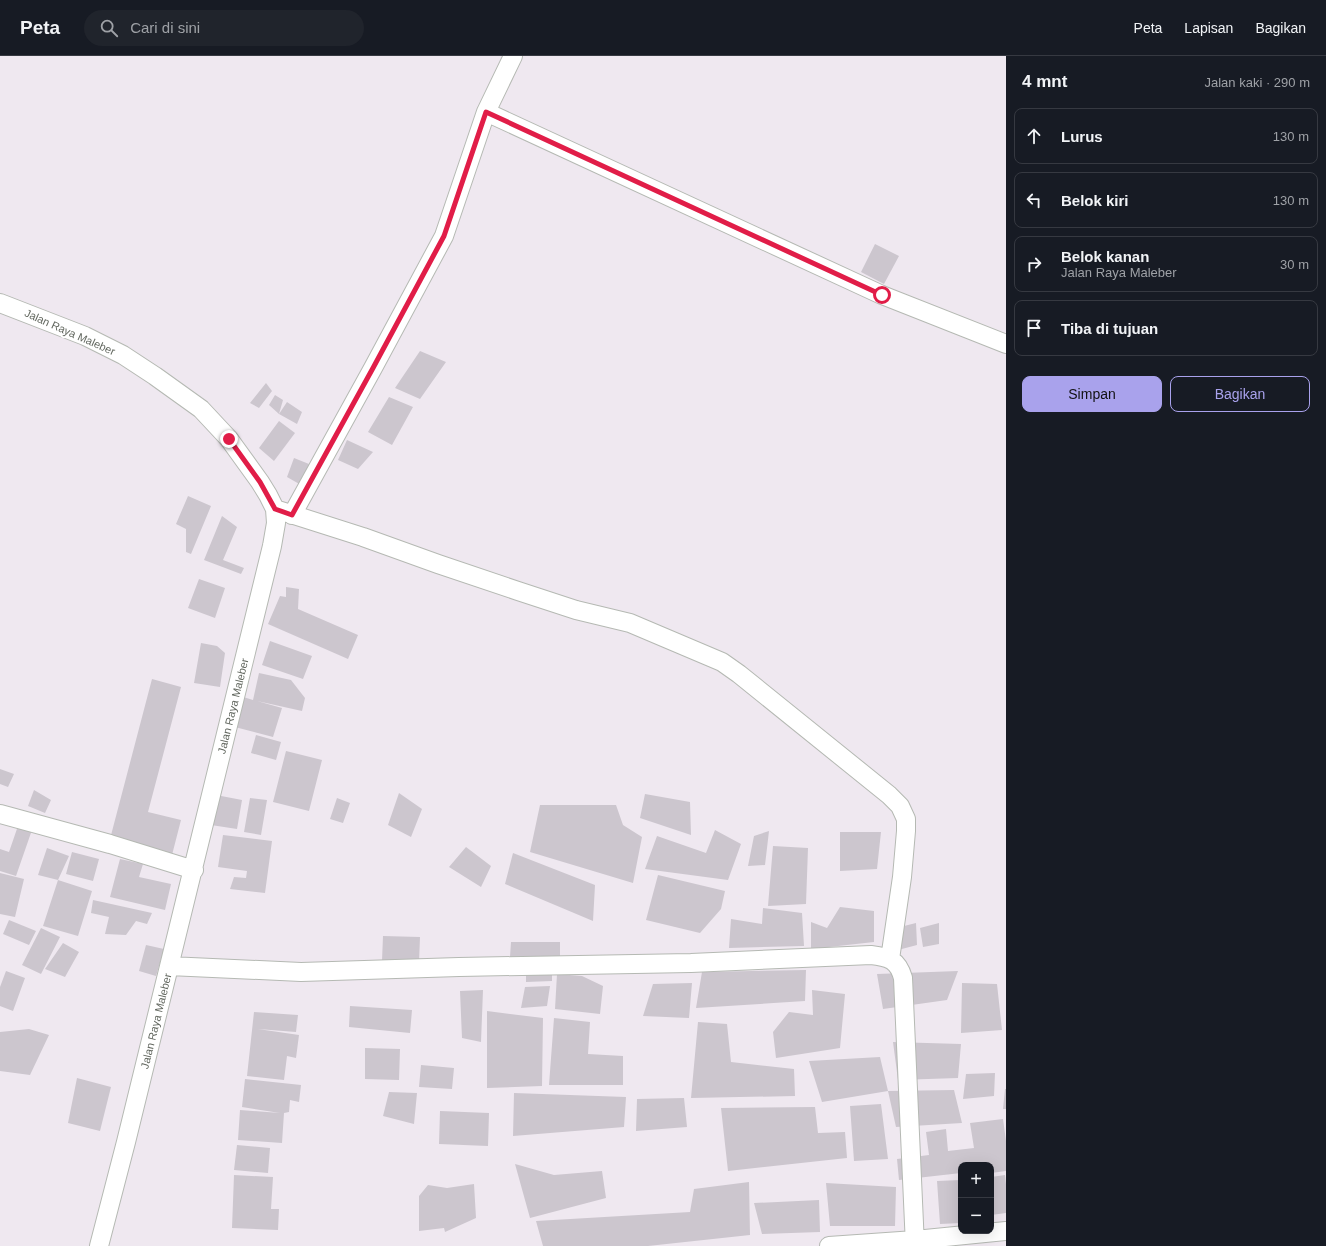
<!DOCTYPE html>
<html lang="id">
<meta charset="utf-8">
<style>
body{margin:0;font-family:Arial,sans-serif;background:#20242c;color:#f1f3f6}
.controls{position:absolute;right:12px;bottom:12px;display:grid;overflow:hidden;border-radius:8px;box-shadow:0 4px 16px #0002}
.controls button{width:36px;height:36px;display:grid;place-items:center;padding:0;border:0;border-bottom:1px solid #363941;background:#171b24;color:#f1f3f6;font:20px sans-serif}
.stop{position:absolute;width:12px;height:12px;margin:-9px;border:3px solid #e11d48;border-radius:50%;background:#fff}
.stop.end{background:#e11d48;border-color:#fff;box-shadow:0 1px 4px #0008}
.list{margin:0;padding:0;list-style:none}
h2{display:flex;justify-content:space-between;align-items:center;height:52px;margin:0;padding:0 16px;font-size:17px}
h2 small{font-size:13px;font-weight:400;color:#9ea1a6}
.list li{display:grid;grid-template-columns:26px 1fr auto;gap:12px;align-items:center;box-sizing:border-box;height:56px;margin:0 8px 8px;padding:0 8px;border:1px solid #363941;border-radius:8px}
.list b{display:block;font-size:15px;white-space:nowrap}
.list p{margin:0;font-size:13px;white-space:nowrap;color:#9ea1a6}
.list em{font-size:13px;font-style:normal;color:#9ea1a6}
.actions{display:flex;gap:8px;padding:12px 16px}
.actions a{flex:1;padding:9px 0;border:1px solid #a9a2ec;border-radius:8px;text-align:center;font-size:14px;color:#a9a2ec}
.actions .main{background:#a9a2ec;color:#111}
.icon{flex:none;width:22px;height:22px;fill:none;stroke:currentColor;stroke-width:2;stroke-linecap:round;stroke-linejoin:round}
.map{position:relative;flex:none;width:1006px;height:1190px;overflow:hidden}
header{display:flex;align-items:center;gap:24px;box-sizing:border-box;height:56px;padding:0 20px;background:#171b24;border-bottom:1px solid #363941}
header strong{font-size:19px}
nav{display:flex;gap:22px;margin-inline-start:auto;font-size:14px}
.search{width:280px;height:36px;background:#20242c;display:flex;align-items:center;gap:10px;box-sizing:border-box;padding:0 14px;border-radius:22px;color:#9ea1a6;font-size:15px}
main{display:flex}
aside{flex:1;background:#171b24}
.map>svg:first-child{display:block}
</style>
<header>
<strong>Peta</strong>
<div class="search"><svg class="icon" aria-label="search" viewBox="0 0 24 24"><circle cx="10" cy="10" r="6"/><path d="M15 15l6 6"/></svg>Cari di sini</div>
<nav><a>Peta</a><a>Lapisan</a><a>Bagikan</a></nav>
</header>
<main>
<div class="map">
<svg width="1006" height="1190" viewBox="0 0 1006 1190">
<rect width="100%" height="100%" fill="#efe8f0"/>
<path fill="#ccc6ce" d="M875 188 899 200 884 228 861 216Z
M420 295 446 306 420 343 395 332Z
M266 327 272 335 259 352 250 347Z
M275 339 283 344 279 358 287 346 302 356 297 368 279 358 269 349Z
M389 341 413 351 392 389 368 376Z
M279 365 295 377 274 405 259 392Z
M347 384 373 396 358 413 338 404Z
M294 402 309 408 301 429 287 421Z
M188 440 211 450 191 498 186 496V473L176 468Z
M222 460 237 471 223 504 244 512 241 518 204 504Z
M199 523 225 532 215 562 188 552Z
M286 531 299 533 298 553 358 579 348 603 268 568 280 540 286 541Z
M270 585 312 600 303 623 262 609Z
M201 587 217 590 225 597 220 631 194 627Z
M259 617 291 624 305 642 302 655 257 645 282 652 273 681 231 670 240 640 253 644Z
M152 623 181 631 148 756 181 764 172 799 110 783Z
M256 679 281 686 276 704 251 697Z
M286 695 322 704 309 755 273 746Z
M0 713 14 718 8 731 0 728Z
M34 734 51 744 45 757 28 750Z
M399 737 422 753 411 781 388 769Z
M645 738 690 746 691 779 640 762Z
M216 739 242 744 237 773 211 769Z
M250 742 267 744 261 779 244 776Z
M337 742 350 747 343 767 330 763Z
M540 749H616L623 769 642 781 633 827 530 796Z
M19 767 33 771 16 820 0 815V793L9 796Z
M715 774 741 788 728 824 645 813 657 780 706 797Z
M769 775 765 809 748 810 754 780Z
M840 776H881L877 813 840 815Z
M223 779 272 785 265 837 230 833 234 821 246 822 247 815 218 811Z
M773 790 808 792 806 848 768 850Z
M466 791 491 810 481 831 449 811Z
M47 792 69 800 58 824 38 819Z
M72 796 99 803 93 825 66 818Z
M513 797 595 829 593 865 505 828Z
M120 803 143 808 139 821 171 828 165 854 110 841Z
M0 817 24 823 15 861 0 858Z
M658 819 725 835 721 853 700 877 646 864Z
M58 824 92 835 78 880 43 870Z
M93 844 152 857 147 868 136 865 126 879 105 878 109 861 91 857Z
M840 851 874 855V886L811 893V866L827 872Z
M763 852 802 857 804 890 729 892 731 863 762 868Z
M9 864 36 875 29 889 3 878Z
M916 867 917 889 898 894 900 871Z
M939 867V888L923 891 920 872Z
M41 872 60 881 41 918 22 909Z
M383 880 420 881 419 906 382 905Z
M511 886H560V902L510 901Z
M63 887 79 896 65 921 45 913Z
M146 889 164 893 156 920 139 915Z
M526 913 552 914V925L526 926Z
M806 914 805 945 696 952 702 916Z
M6 915 25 922 13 955 0 950V931Z
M958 915 947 944 883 953 877 918Z
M557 918 582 920 603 930 600 958 555 953Z
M692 927 689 962 643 960 653 928Z
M962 927 997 928 1002 974 961 977Z
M550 930 547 950 521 952 525 931Z
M483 934 481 986 462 982 460 935Z
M812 934 845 938 840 992 776 1002 773 976 789 956 813 959Z
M350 950 412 954 410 977 349 971Z
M487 955 543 962 542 1030 487 1032Z
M254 956 298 959 296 976 258 973 299 979 296 1002 287 1000 284 1024 247 1020Z
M554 962 590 966 588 998 623 1000V1029H549Z
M698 966 727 968 731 1006 794 1013 795 1040 691 1042Z
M29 973 49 979 30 1019 0 1015V976Z
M893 986 961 988 958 1022 898 1024Z
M365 992 400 993 399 1024 365 1023Z
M880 1001 888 1035 822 1046 809 1005Z
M421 1009 454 1012 452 1033 419 1031Z
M995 1017 994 1040 963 1043 966 1018Z
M77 1022 111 1031 100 1075 68 1067Z
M245 1023 301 1029 299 1046 290 1044 289 1056 284 1057 282 1087 238 1084 240 1054 280 1057 242 1051Z
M1005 1033H1006V1053H1003Z
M954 1034 962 1067 896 1071 888 1035Z
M389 1036 417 1037 414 1068 383 1060Z
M514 1037 626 1041 624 1071 513 1080Z
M684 1042 687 1071 636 1075 637 1043Z
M881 1048 888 1103 854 1105 850 1050Z
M815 1051 818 1077 845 1076 847 1102 728 1115 721 1052Z
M440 1055 489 1057 488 1090 439 1088Z
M1003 1063 1006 1085V1115L991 1117V1109H961V1117L899 1124 897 1103 929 1099 926 1076 946 1073 948 1095 974 1092 970 1067Z
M237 1089 270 1092 268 1117 234 1114Z
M515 1108 554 1119 602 1115 606 1142 530 1162Z
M234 1119 273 1121 271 1153H279L278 1174 232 1172Z
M1005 1119 1006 1128V1157L991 1159V1121Z
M961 1124V1167L940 1168 937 1125Z
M749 1126 750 1179 648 1190H543L536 1165 690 1156 694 1133Z
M826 1127 896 1131 895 1170H830Z
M474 1128 476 1162 445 1176 444 1172 419 1175V1140L428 1129 447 1132Z
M819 1144 820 1176 762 1178 754 1147Z"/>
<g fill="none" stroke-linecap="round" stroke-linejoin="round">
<defs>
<path id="minor" d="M486 56 882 239 1006 288
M0 247 85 280 123 299 155 320 201 353 229 383 260 426 268 439 275 453 276 467 272 490 126 1086 99 1190
M275 453 363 481 438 508 518 535 576 554 630 567 722 606 739 618 889 739 900 750 906 763V775L902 821 890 903
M292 459 373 312 444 180 486 56 513 0
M0 758 110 788 194 814
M169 910 301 916 459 911 691 907 871 899C889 901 898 904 903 922L915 1190
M829 1190 915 1184 1006 1175"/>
</defs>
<use href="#minor" stroke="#b5b9b3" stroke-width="20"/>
<use href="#minor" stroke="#fff" stroke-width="18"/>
</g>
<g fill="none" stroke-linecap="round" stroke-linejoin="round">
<path stroke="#e11d48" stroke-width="5" d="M229 383 260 426 275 453 292 459 373 312 444 180 486 56 882 239"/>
</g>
<g text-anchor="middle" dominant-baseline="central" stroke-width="4" stroke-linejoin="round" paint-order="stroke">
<g font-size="11" fill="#62675f" stroke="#fff">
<text transform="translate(70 276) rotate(24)">Jalan Raya Maleber</text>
<text transform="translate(233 650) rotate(-76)">Jalan Raya Maleber</text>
<text transform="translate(156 965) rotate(-76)">Jalan Raya Maleber</text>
</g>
</g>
</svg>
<div class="controls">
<button>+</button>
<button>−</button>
</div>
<div class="stop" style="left:882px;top:239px"></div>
<div class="stop end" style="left:229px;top:383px"></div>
</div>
<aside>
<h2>4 mnt<small>Jalan kaki · 290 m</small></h2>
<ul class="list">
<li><svg class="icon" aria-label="ahead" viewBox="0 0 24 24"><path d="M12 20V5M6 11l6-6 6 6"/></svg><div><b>Lurus</b></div><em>130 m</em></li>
<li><svg class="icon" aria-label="left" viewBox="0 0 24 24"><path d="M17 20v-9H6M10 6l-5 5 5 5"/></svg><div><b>Belok kiri</b></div><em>130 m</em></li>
<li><svg class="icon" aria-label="right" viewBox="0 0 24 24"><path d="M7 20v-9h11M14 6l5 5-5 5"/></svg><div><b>Belok kanan</b><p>Jalan Raya Maleber</p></div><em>30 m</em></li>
<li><svg class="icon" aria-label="arrive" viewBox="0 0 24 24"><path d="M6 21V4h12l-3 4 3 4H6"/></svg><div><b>Tiba di tujuan</b></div></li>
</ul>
<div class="actions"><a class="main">Simpan</a><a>Bagikan</a></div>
</aside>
</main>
